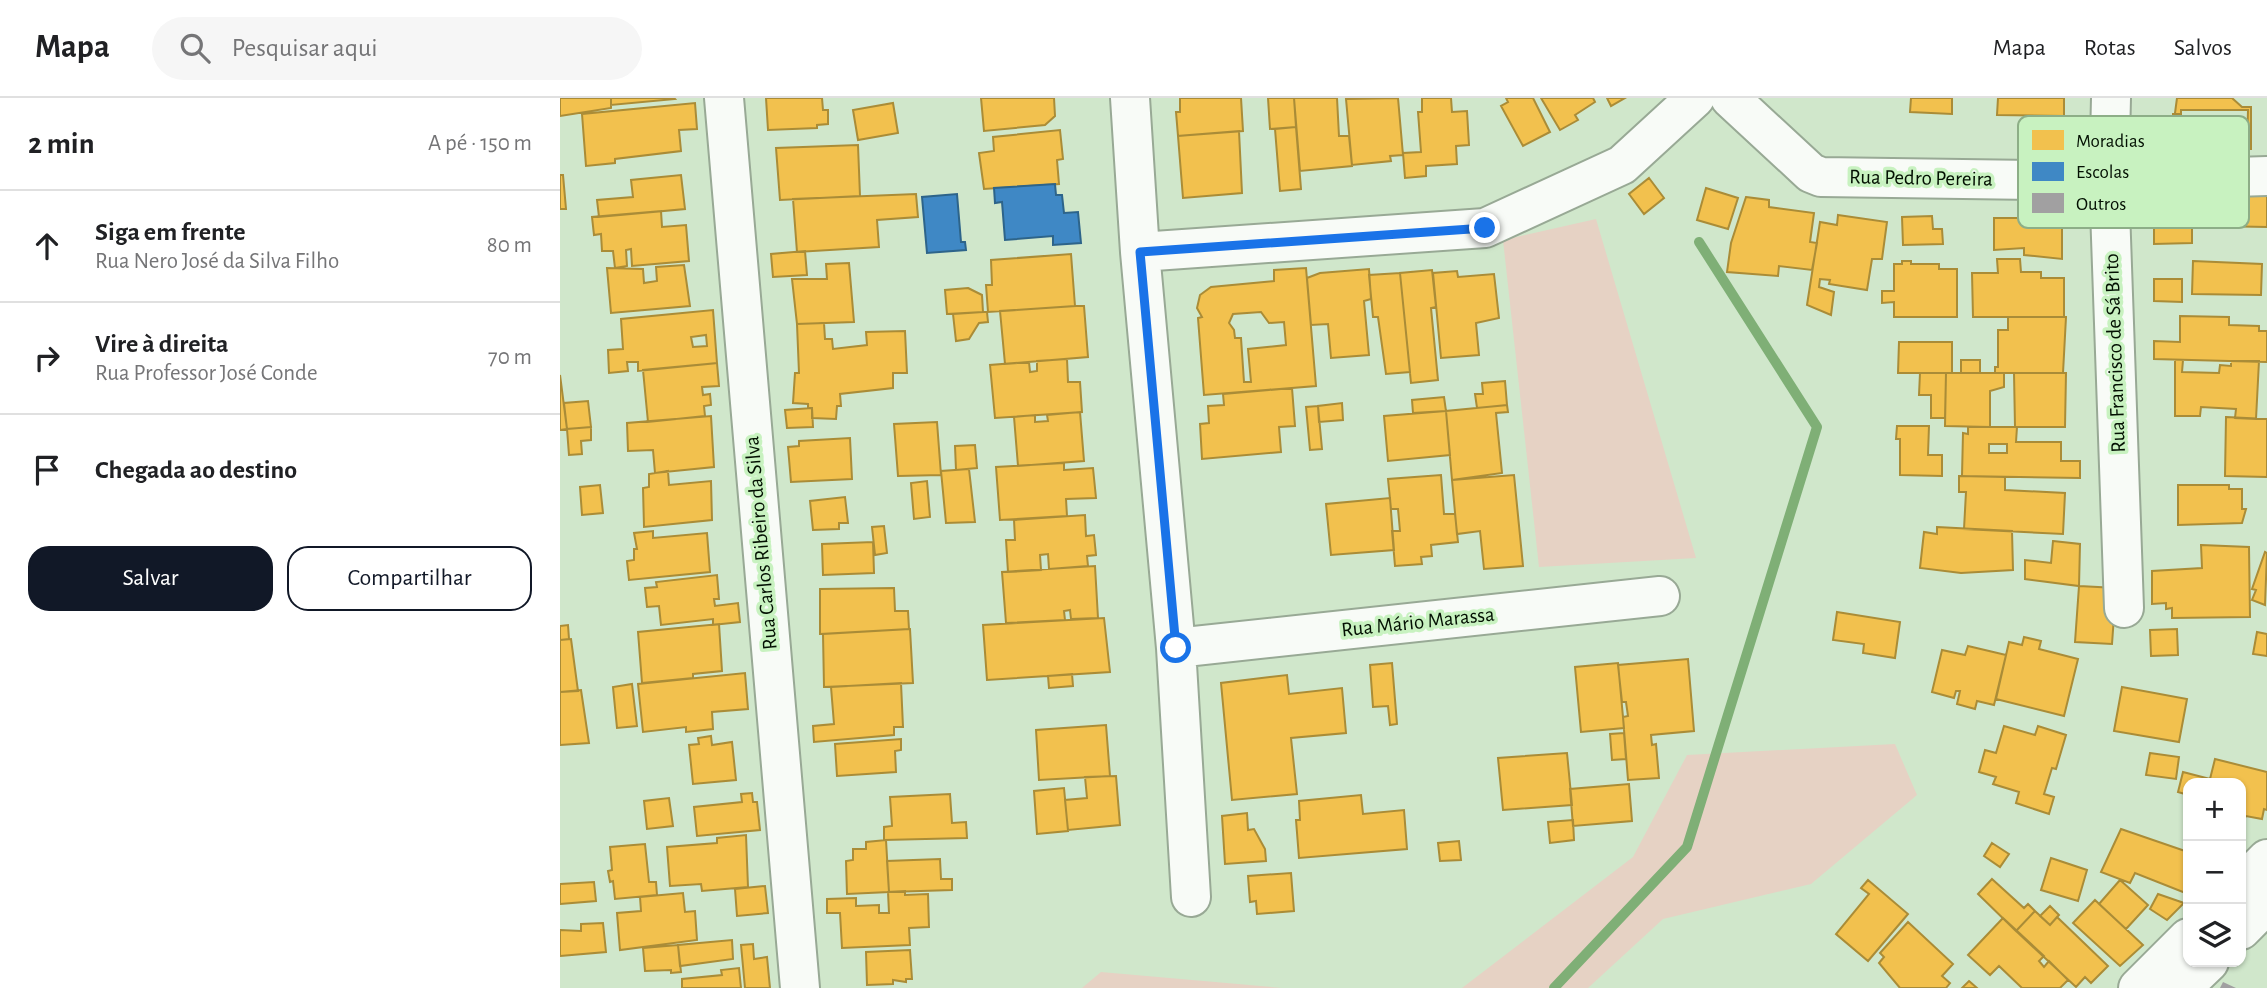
<!DOCTYPE html>
<html lang="pt">
<meta charset="utf-8">
<style>
body{margin:0;font-family:"Alegreya Sans",sans-serif;background:#f6f6f6;color:#202124}
.controls{position:absolute;right:21px;bottom:21px;display:grid;overflow:hidden;border-radius:14px;box-shadow:0 2px 5px #0004}
.controls button{width:63px;height:63px;display:grid;place-items:center;padding:0;border:0;border-bottom:2px solid #e0e0e0;background:#fff;color:#202124;font:35px sans-serif}
.stop{position:absolute;width:21px;height:21px;margin:-16px;border:5px solid #1a73e8;border-radius:50%;background:#fff}
.stop.end{background:#1a73e8;border-color:#fff;box-shadow:0 2px 7px #0008}
.list{margin:0;padding:0;list-style:none}
h2{display:flex;justify-content:space-between;align-items:center;height:91px;margin:0;padding:0 28px;font-size:30px}
h2 small{font-size:23px;font-weight:400;color:#757577}
.list li{display:grid;grid-template-columns:46px 1fr auto;gap:21px;align-items:center;box-sizing:border-box;height:112px;padding:0 28px;border-top:2px solid #e0e0e0}
.list b{display:block;font-size:26px;white-space:nowrap}
.list p{margin:0;font-size:23px;white-space:nowrap;color:#757577}
.list em{font-size:23px;font-style:normal;color:#757577}
.actions{display:flex;gap:14px;padding:21px 28px}
.actions a{flex:1;padding:16px 0;border:2px solid #111827;border-radius:21px;text-align:center;font-size:24px;color:#111827}
.actions .main{background:#111827;color:#fff}
.icon{flex:none;width:38px;height:38px;fill:none;stroke:currentColor;stroke-width:2;stroke-linecap:round;stroke-linejoin:round}
.map{position:relative;flex:none;width:1707px;height:890px;overflow:hidden}
header{display:flex;align-items:center;gap:42px;box-sizing:border-box;height:98px;padding:0 35px;background:#fff;border-bottom:2px solid #e0e0e0}
header strong{font-size:33px}
nav{display:flex;gap:38px;margin-inline-start:auto;font-size:24px}
.search{width:490px;height:63px;background:#f6f6f6;display:flex;align-items:center;gap:18px;box-sizing:border-box;padding:0 24px;border-radius:38px;color:#757577;font-size:26px}
main{display:flex}
aside{flex:1;background:#fff}
.map>svg:first-child{display:block}
</style>
<header>
<strong>Mapa</strong>
<div class="search"><svg class="icon" aria-label="search" viewBox="0 0 24 24"><circle cx="10" cy="10" r="6"/><path d="M15 15l6 6"/></svg>Pesquisar aqui</div>
<nav><a>Mapa</a><a>Rotas</a><a>Salvos</a></nav>
</header>
<main>
<aside>
<h2>2 min<small>A pé · 150 m</small></h2>
<ul class="list">
<li><svg class="icon" aria-label="ahead" viewBox="0 0 24 24"><path d="M12 20V5M6 11l6-6 6 6"/></svg><div><b>Siga em frente</b><p>Rua Nero José da Silva Filho</p></div><em>80 m</em></li>
<li><svg class="icon" aria-label="right" viewBox="0 0 24 24"><path d="M7 20v-9h11M14 6l5 5-5 5"/></svg><div><b>Vire à direita</b><p>Rua Professor José Conde</p></div><em>70 m</em></li>
<li><svg class="icon" aria-label="arrive" viewBox="0 0 24 24"><path d="M6 21V4h12l-3 4 3 4H6"/></svg><div><b>Chegada ao destino</b></div></li>
</ul>
<div class="actions"><a class="main">Salvar</a><a>Compartilhar</a></div>
</aside>
<div class="map">
<svg width="1707" height="890" viewBox="0 0 1707 890">
<rect width="100%" height="100%" fill="#d0e7cb"/>
<path fill="#e6d2c4" d="M1036 121 1136 460 979 469 943 142Z
M1335 646 1357 697 1251 786 1103 821 1028 890H902L1073 759 1127 657Z
M541 874 722 890H522Z"/>
<path fill="#f2c14e" stroke="#aa8c37" stroke-width="2" fill-rule="evenodd" d="M0 0H51V10L0 18Z
M51 0H114L115 1 51 7Z
M206 0H262L263 12H268V26L257 27V30L208 32Z
M421 0H494L495 18 485 27 424 33Z
M620 0H681L683 33 618 38 616 14H620Z
M708 0H734L736 29 710 31Z
M734 0H777L779 38H789L792 68 740 73Z
M838 0 843 57 830 58 831 63 792 67 786 1Z
M862 0H891L892 14 907 13 909 47 896 48 897 66 866 68V78L845 80 843 55 861 54 858 14H862Z
M946 0H973L990 34 963 48 941 8 948 4Z
M981 0H1033L1035 4 1015 17 1018 22 1000 32Z
M1047 0H1065L1051 8Z
M1351 0H1392V16L1350 14Z
M1438 0H1504V18L1437 17Z
M1617 0H1672L1682 9H1691V51L1620 50 1617 35 1621 30H1613Z
M135 5 137 31 119 32 121 53 55 61V65L26 68 22 16Z
M333 5 338 35 298 42 293 12Z
M1621 12H1688L1687 51 1620 50 1617 35 1621 30H1613V16H1621Z
M736 29 741 91 720 93 715 31Z
M500 32 503 61 497 62 499 86 424 91 419 55 434 53 433 39Z
M679 33 682 95 623 100 618 38Z
M298 47 300 98 220 102 216 50Z
M0 77H3L6 111H0Z
M121 77 125 111 39 119 37 102 73 99 71 82Z
M1089 80 1104 100 1084 116 1069 96Z
M1655 86H1707V129L1655 128Z
M1146 90 1178 100 1168 131 1137 122Z
M356 96 358 119 317 122 319 149 237 154 233 101Z
M1186 99 1209 102V109L1254 115 1250 144 1257 145 1252 172 1219 168 1218 178 1167 174 1171 145Z
M101 113 102 129 126 127 129 163 72 168 71 151 66 152 67 168 55 170 53 153H42L41 136 34 137 32 119Z
M1278 117 1327 124 1322 161H1312L1307 192 1269 186 1270 182 1260 181 1259 189 1274 194 1271 217 1247 207 1260 124 1277 127Z
M1372 118 1373 131H1382L1383 146 1343 147 1342 119Z
M1632 118V145L1594 146V119Z
M1434 120H1502V161L1464 157V150L1434 152Z
M245 153 247 177 213 179 211 156Z
M511 156 515 208 428 214 426 187H432L431 162Z
M1437 161H1460L1461 174H1481V180H1504V219H1413L1412 175H1438Z
M1342 163H1351V166H1379V171H1397V219H1334V204L1322 205V193H1334V166H1342Z
M1633 163 1702 166 1701 197 1632 196Z
M289 165 294 224 237 226 232 181H267L266 166Z
M124 167 130 208 51 215 47 170 83 171 84 185 97 183 96 169Z
M746 170 756 288 644 297 638 220 642 219 637 210 640 197 651 189 714 183V172ZM701 214 709 225 724 224 726 247 688 251 691 284H684L681 240H675L674 232 669 225 673 216Z
M809 171 811 201 804 203 809 257 771 260 768 226 751 227 747 180 760 175Z
M872 172 876 209 871 210 878 282 851 285 840 175Z
M897 173 898 179 934 176 939 220 916 225 919 257 881 260 873 175Z
M840 175 850 274 826 276 818 219H813L809 177Z
M1594 181H1622V204L1594 203Z
M408 190 422 197 423 214 387 216 385 192Z
M515 208H524L528 259 445 266 440 213Z
M153 212 157 265 78 273V264H67L68 273 49 275 48 252 63 251 61 221ZM146 237 147 248 133 249 131 239Z
M423 214H427L428 224 419 225 409 241 396 243 393 216Z
M1620 218 1669 219V227L1699 228V233H1707V264L1594 261V243L1620 244Z
M1448 219H1506L1503 275H1435V269H1438V232H1448Z
M264 225 265 241H272L273 251 307 247 306 234 345 233 347 275H333V290L280 296 281 308H277L276 321 252 320V310H248V306L233 305 235 275H239L237 226Z
M1339 244H1392V275H1338Z
M507 261 508 284H520L522 314 435 320 430 267 469 264 470 274 477 273V263Z
M1401 262H1420V275H1401Z
M1615 262H1623L1622 274 1659 275 1660 267 1671 268V263H1699L1696 321 1675 320 1676 311 1641 309 1640 318H1615Z
M157 265 159 288 142 289 143 297 150 296 151 307 144 308 145 318 88 324 83 272Z
M1360 275H1386L1385 320H1371V297H1359Z
M1386 275H1444V289L1430 293V329L1385 328Z
M1454 275H1506L1505 329H1455Z
M0 277 7 331 0 332Z
M945 283 947 307 917 310 915 296H923L922 285Z
M732 290 735 328 719 329 721 354 642 361 640 326 649 325 648 308 664 307 663 296Z
M884 299 886 313 853 315 852 302Z
M28 303 31 329 7 331 4 305Z
M782 305 783 322 759 324 758 308Z
M947 307 948 314 936 315 942 375 892 382 886 313Z
M758 308 762 351 750 352 746 309Z
M252 310 253 329 227 330 225 312Z
M886 313 890 357 828 363 824 318Z
M520 314 524 363 458 368 454 319 475 317V324L488 323 487 317Z
M151 318 154 369 95 375 93 352 68 353 67 325Z
M1666 319 1707 321V379L1665 378Z
M377 324 381 377 338 378 334 326Z
M1337 328H1369L1368 357H1382V378L1340 377V341H1336Z
M31 329V342L21 343 22 356 9 357 7 331Z
M1408 329H1457L1456 344H1501V363H1520V380L1402 378 1403 335 1408 336ZM1429 346H1447V355H1429Z
M290 340 292 381 231 384 228 349 239 348V343Z
M415 347 417 370 396 372 395 348Z
M504 365V372L533 370 536 400 506 401 507 418 440 422 436 369Z
M409 371 415 424 386 425 381 373Z
M108 373 109 387 151 383 152 422 84 429 83 390 89 389V376Z
M881 377 884 416H895L898 444 871 447 872 458 861 459 862 466 835 468 832 433H840L838 411H831L828 381Z
M954 377 963 468 924 471 920 433 897 436 892 382Z
M1399 378 1445 379V392L1505 395 1503 436 1404 431 1406 394H1399Z
M367 383 370 419 354 421 351 385Z
M40 387 43 415 22 417 20 389Z
M1618 387H1669V391H1682V411H1686L1682 425 1618 427Z
M285 399 288 425H279V431L253 432 250 403Z
M830 400 834 452 771 457 766 406Z
M525 417 526 438 534 437 536 457 527 458 528 468 489 471 488 456 480 457 481 472 448 474 446 442H455L454 422Z
M324 428 327 455 315 457 312 429Z
M1377 429 1452 433 1453 472 1401 475 1360 470 1364 434 1377 436Z
M93 433V440L147 435 150 474 69 482 67 463 74 462V451H77L74 435Z
M1493 443 1520 446 1519 488 1465 481V462L1491 465Z
M313 444 314 475 263 477 262 446Z
M1641 447 1689 449 1690 519 1612 520V510L1606 511V505L1592 506V473L1642 470Z
M1705 454 1707 455 1705 507 1692 502 1696 492 1692 491Z
M535 468 538 520 511 521 510 512 504 513 505 522 446 525 442 474Z
M157 477 159 501H154L155 508 178 505 180 524 153 527V521L101 527 99 508 87 509 85 490 97 489 96 484Z
M1519 488 1556 490 1552 546 1515 544Z
M334 490 335 513H348L349 531 260 536V491Z
M1277 514 1340 524 1335 560 1303 555 1304 546 1273 542Z
M544 520 550 574 427 582 423 527Z
M159 526 162 573 133 576V580L82 585 78 534Z
M8 527 9 541 0 542V528Z
M350 531 353 585 264 589 263 536Z
M1617 531 1618 557 1591 558 1590 532Z
M1697 534 1707 536V558L1693 556Z
M1464 539 1481 543 1479 551 1518 561 1504 618 1436 601 1449 544 1462 547Z
M11 541 18 593 0 594V542Z
M1408 548 1446 557 1434 607 1417 603 1415 611 1397 606 1400 593H1396L1394 600 1372 594 1382 552 1405 557Z
M1128 561 1134 633 1091 637 1092 647 1096 646 1099 680 1068 682 1063 619 1068 618 1066 604H1062L1058 567Z
M832 565 837 626 830 627 828 608 813 609 810 567Z
M1058 565 1064 630 1021 634 1015 569Z
M185 575 188 611 152 614 153 631 126 634V629L83 634 78 586Z
M512 576 513 588 489 590 488 578Z
M727 577 729 596 782 590 786 635 731 640 737 696 672 702 661 585Z
M341 585 343 629H334V637L254 644 253 628 274 626 271 589Z
M72 586 77 628 57 630 53 589Z
M1562 589 1627 601 1619 644 1554 633Z
M21 592 29 645 0 647V594Z
M546 627 550 678 479 682 476 632Z
M1444 628 1475 637 1478 628 1506 637 1496 671 1492 670 1484 696 1494 699 1489 716 1456 705 1459 694 1433 686 1436 679 1419 674 1425 652 1436 655Z
M1064 635 1066 661 1052 662 1050 636Z
M151 638 152 647 172 644 176 682 133 686 129 647 139 646 138 640Z
M341 641V652L335 653 336 674 277 678 275 646Z
M1007 655 1012 707 943 712 938 660Z
M1590 655 1619 659 1616 681 1586 677Z
M1655 661 1707 674V712L1704 711 1702 721 1686 718 1681 726V685H1628V697L1618 694 1623 674 1650 681Z
M556 678 560 727 508 732 505 702 527 700 525 679Z
M1069 686 1072 723 1013 728 1010 691Z
M504 690 508 733 477 736 474 693Z
M192 695 193 704H197L200 732 137 738 134 709 182 704 181 696Z
M390 696 392 725 406 724 407 740 324 742V729L332 728 330 699Z
M801 697 803 716 844 712 847 751 739 760 736 722H740L739 703Z
M109 700 113 728 87 731 84 703Z
M687 715 688 732 694 731 705 751 706 763 665 766 662 718Z
M1013 722 1014 742 990 745 988 724Z
M1561 731 1628 754V796L1575 775 1570 785 1541 774Z
M186 737 188 789 142 793 141 786 110 788 107 749 157 745V740Z
M326 742 329 794 287 796 286 763 293 762V751H306V744Z
M899 743 901 762 880 763 878 745Z
M1432 745 1449 756 1440 769 1424 758Z
M85 746 89 784H96L97 797 55 801 53 783 50 784 48 773 52 772 50 749Z
M1491 760 1527 772 1518 803 1481 792Z
M380 761 381 781H392V792L329 794 327 763Z
M731 775 734 813 697 816 696 803 690 804 688 778Z
M1432 781 1464 810 1468 806 1475 813 1456 833 1418 796Z
M1308 782 1348 816 1308 863 1276 836 1309 796 1301 790Z
M1560 782 1588 807 1566 831 1539 806Z
M34 784 36 803 0 806V786Z
M205 788 208 815 177 818 175 791Z
M345 793V797L368 796 369 829 349 830 350 847 282 850 280 815H267V801L296 800V808L319 807V815H329L328 794Z
M123 795 125 814 135 813 137 842 60 852 57 815 81 813 80 799Z
M1598 796 1624 805 1607 822 1590 811Z
M1535 802 1583 847 1560 868 1513 825Z
M1490 808 1499 817 1490 827 1480 818Z
M1475 813 1490 827 1497 819 1548 868 1531 885 1525 879 1516 889 1456 833Z
M1443 820 1484 858 1479 863 1484 869 1489 863 1508 882 1500 890H1462L1439 868 1430 877 1408 857Z
M1348 824 1393 866 1382 878 1390 885 1386 890H1340L1319 865 1324 859 1320 855Z
M43 825 46 854 0 858V832L21 833V826Z
M172 842 173 861 120 868 118 847Z
M193 846 194 861 207 859 210 890H185L181 847Z
M118 847 121 874 111 875V872L85 873 83 850Z
M350 852 352 881H346V884L333 882V886L307 887 306 854Z
M179 870 181 890H122V881L162 877 161 872Z
M1409 883 1417 890H1402Z"/>
<path fill="#3f88c5" stroke="#2d648a" stroke-width="2" d="M495 86 496 97H502L504 115 518 114 521 145 493 147V138L445 142 442 104 435 105 434 90Z
M397 96 401 144H405L406 152 367 155 362 99Z"/>
<g fill="none" stroke-linecap="round" stroke-linejoin="round">
<path stroke="#7faf76" stroke-width="10" d="M994 890 1127 749 1257 329 1139 144"/>
</g>
<path fill="#a1a0a1" d="M1663 884 1676 890H1660Z"/>
<g fill="none" stroke-linecap="round" stroke-linejoin="round">
<defs>
<path id="minor" d="M164 0 240 890
M570 0 580 154 616 550 631 799
M1170 0 1251 75 1261 79 1549 83 1707 78
M1551 0 1549 83 1564 510
M580 154 925 130 1062 67 1135 0
M616 550 1100 498
M1681 787 1707 761
M1681 832 1707 806
M1578 890 1628 840
M1622 890 1649 864"/>
</defs>
<use href="#minor" stroke="#98a995" stroke-width="42"/>
<use href="#minor" stroke="#f8fbf7" stroke-width="38"/>
</g>
<g fill="none" stroke-linecap="round" stroke-linejoin="round">
<path stroke="#1a73e8" stroke-width="9" d="M616 550 580 154 925 130"/>
</g>
<g text-anchor="middle" dominant-baseline="central" stroke-width="7" stroke-linejoin="round" paint-order="stroke">
<g font-size="21" fill="#031002" stroke="#c8f2c0">
<text transform="translate(1361 80) rotate(1)">Rua Pedro Pereira</text>
<text transform="translate(1555 255) rotate(-92)">Rua Francisco de Sá Brito</text>
<text transform="translate(201 445) rotate(-95)">Rua Carlos Ribeiro da Silva</text>
<text transform="translate(858 524) rotate(-6)">Rua Mário Marassa</text>
</g>
</g>
<rect x="1458" y="18" width="231" height="112" rx="10" fill="#c8f2c0" stroke="#8dae87" stroke-width="2"/>
<rect x="1472" y="32" width="32" height="20" fill="#f2c14e"/>
<rect x="1472" y="64" width="32" height="19" fill="#3f88c5"/>
<rect x="1472" y="95" width="32" height="20" fill="#a1a0a1"/>
<g font-size="19" fill="#031002">
<text x="1516" y="49">Moradias</text>
<text x="1516" y="80">Escolas</text>
<text x="1516" y="112">Outros</text>
</g>
</svg>
<div class="controls">
<button>+</button>
<button>−</button>
<button><svg class="icon" aria-label="layers" viewBox="0 0 24 24"><path d="M12 4l9 5-9 5-9-5zM3 14l9 5 9-5"/></svg></button>
</div>
<div class="stop" style="left:616px;top:550px"></div>
<div class="stop end" style="left:925px;top:130px"></div>
</div>
</main>
